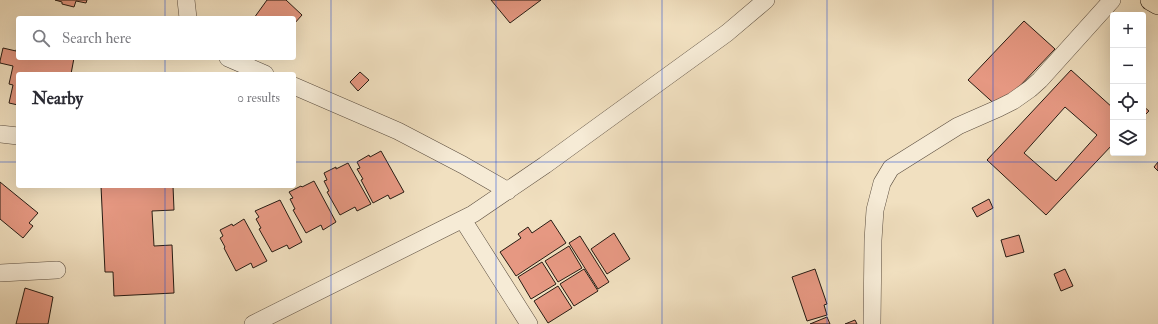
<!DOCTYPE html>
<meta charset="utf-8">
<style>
body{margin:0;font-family:"IM FELL Double Pica",serif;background:#f2f2f3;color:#2b2b33}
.controls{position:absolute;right:12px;top:12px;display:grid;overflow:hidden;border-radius:4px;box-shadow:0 4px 16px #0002}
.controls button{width:36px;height:36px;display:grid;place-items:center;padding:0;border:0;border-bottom:1px solid #e1e1e2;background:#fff;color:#2b2b33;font:20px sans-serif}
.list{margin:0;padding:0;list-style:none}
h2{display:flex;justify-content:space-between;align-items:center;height:52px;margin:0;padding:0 16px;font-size:17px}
h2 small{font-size:13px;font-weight:400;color:#7c7c81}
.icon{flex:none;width:22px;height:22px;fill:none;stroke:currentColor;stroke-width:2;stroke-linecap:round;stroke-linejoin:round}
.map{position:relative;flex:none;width:1158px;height:324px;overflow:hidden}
.search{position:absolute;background:#fff;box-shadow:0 4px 16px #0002;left:16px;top:16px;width:280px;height:44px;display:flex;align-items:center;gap:10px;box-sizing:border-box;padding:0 14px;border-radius:4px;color:#7c7c81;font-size:15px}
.panel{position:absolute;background:#fff;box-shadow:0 4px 16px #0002;left:16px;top:72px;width:280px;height:116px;border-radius:4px}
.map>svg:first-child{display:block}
</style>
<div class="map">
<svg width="1158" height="324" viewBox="0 0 1158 324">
<rect width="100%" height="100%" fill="#f1e0c0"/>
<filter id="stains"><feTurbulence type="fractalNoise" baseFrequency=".005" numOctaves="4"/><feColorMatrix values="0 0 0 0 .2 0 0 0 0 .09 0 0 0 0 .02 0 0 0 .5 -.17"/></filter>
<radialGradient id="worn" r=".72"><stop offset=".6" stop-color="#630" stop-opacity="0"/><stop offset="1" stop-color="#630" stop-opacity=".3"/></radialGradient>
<path fill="#e69882" stroke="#271b13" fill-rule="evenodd" d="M55 0H87L86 3 76 1 74 7 62 4V2Z
M267 0H286L302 15 294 24V18H254Z
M491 0H541L510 23Z
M1024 21 1055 49 999 108 968 80Z
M17 47H18V58H74L71 74H18V105L9 103 13 85 9 84 13 66 0 63V61L3 48 16 51Z
M1071 70 1113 108V144L1046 215 987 160ZM1065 107 1097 135 1056 181 1024 153Z
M360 72 369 80 358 91 350 82Z
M1143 106 1149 111 1143 117Z
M381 151 404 192 390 199 388 195 373 203 361 180 363 179 357 169 360 168 357 162 369 155 370 157Z
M1158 162V171L1154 167Z
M348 163 371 204 357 211 355 207 340 215 327 192 329 191 324 181 327 180 324 173 336 167V169Z
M314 181 336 222 323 230 321 225 306 233 293 210 295 209 290 199 293 198 289 192 301 186 302 187Z
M0 182 38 213 29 223 33 226 23 238 0 219Z
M101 186H173L174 210 152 211 154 246 172 245 174 293 114 296 113 272H105Z
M989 199 993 208 977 217 972 208Z
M280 200 302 242 289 249 287 245 272 252 259 229 261 228 256 219 259 217 255 211Z
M244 219 267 261 253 268 251 263 236 271 224 248 225 247 220 238 223 236 220 230 232 224 233 226Z
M551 220 566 243 516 276 500 252 521 238 518 234 528 227 532 233Z
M614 233 630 259 607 274 591 249Z
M1019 235 1024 252 1006 257 1001 240Z
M580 236 609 282 598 289 569 243Z
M569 246 582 268 558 282 545 261Z
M542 262 556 284 531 299 518 277Z
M584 269 598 291 574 306 560 284Z
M815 269 827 304 824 305 827 315 807 321 792 277Z
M1065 269 1073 286 1061 291 1054 274Z
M558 286 572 308 548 323 534 301Z
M25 288 53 297 48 324H16Z
M827 317 830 324H810Z
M855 320 857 324H845Z"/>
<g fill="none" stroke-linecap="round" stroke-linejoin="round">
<defs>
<path id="minor" d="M186 0 188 18
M228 58 265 74
M294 86 398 131 463 165 508 191
M0 134 18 136
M463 220 529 324
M0 273 57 270
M253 324 473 214 545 165 727 33 766 0
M872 324 873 240 875 210 882 183 891 168 958 126 999 108 1013 101 1030 89 1040 80 1112 0"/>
<path id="major" d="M1151 0 1158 4"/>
</defs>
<use href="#minor" stroke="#5a4c3e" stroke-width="18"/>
<use href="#major" stroke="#271b13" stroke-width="22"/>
<use href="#minor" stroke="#f6ebd6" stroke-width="17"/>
<use href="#major" stroke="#f1e0c0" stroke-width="21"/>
</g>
<path fill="none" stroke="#1d4ed8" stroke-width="1" stroke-opacity="0.55" d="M165 0V18M331 0V324M496 0V324M662 0V324M827 0V324M993 0V324M165 58V74M0 162H18M294 162H1158M165 186V324"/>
<rect width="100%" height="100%" filter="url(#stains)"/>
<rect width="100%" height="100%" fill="url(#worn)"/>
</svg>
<div class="controls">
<button>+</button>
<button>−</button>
<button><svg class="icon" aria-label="locate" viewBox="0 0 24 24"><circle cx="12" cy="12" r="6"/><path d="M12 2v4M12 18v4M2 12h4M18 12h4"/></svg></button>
<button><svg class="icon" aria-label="layers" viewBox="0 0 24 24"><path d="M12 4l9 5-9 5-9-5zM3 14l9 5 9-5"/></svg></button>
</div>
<div class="search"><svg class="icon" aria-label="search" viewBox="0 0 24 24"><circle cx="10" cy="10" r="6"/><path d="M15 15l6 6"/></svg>Search here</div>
<section class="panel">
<h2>Nearby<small>0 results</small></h2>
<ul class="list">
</ul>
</section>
</div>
